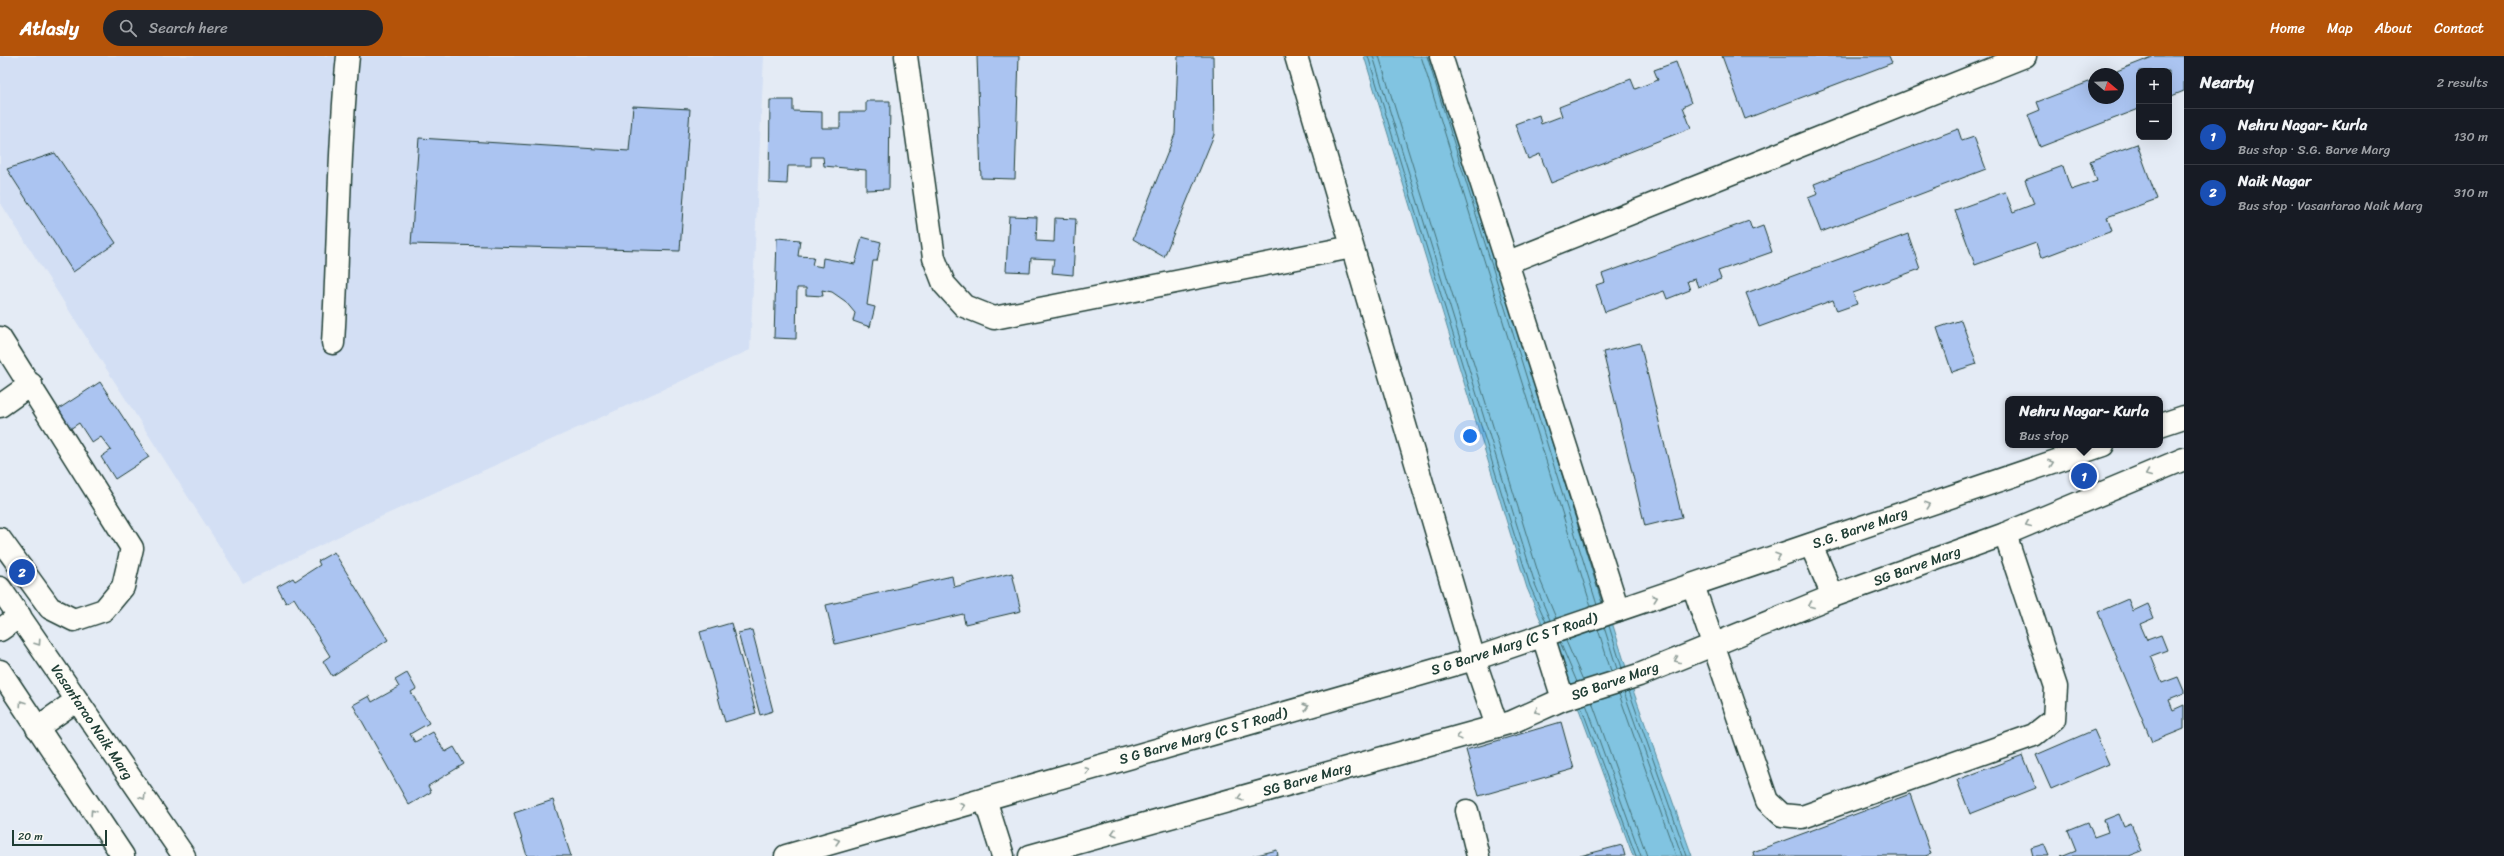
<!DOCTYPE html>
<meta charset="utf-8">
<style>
body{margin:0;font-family:Sriracha,sans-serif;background:#20242c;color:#f1f3f6}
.controls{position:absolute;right:12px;top:12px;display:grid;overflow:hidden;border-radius:8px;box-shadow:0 4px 16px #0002}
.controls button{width:36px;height:36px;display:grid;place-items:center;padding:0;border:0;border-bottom:1px solid #363941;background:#171b24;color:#f1f3f6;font:20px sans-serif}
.compass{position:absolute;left:2088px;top:12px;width:36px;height:36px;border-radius:50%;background:#171b24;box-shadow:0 4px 16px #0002;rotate:109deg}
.scale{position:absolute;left:12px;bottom:10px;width:95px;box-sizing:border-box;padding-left:4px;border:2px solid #1f3d34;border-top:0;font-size:11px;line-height:14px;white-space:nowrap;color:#1f3d34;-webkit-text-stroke:3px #fdfcf7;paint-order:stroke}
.you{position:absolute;left:1470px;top:380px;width:14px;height:14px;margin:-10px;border:3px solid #fff;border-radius:50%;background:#1a73e8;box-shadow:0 0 0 6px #1a73e833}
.badge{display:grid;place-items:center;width:26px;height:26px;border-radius:50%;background:#b45309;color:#fff;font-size:13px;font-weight:700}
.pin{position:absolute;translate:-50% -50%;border:2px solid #fff;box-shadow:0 1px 4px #0006}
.popup{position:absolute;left:2005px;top:340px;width:158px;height:52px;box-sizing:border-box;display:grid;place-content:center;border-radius:8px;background:#171b24;filter:drop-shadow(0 1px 3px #0005);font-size:13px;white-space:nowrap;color:#9ea1a6}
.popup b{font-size:15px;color:#f1f3f6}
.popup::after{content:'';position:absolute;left:50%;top:100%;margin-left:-8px;border:8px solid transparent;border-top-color:#171b24}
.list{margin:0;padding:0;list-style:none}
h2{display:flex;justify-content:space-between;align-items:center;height:52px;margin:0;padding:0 16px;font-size:17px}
h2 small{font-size:13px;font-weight:400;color:#9ea1a6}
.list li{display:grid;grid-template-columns:26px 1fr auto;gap:12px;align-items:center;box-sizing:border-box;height:56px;padding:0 16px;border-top:1px solid #363941}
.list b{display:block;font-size:15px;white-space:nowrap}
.list p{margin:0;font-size:13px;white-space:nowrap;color:#9ea1a6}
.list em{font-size:13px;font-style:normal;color:#9ea1a6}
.icon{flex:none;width:22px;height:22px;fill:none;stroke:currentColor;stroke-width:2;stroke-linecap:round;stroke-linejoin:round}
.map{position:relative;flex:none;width:2184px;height:800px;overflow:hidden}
header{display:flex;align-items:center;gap:24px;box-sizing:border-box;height:56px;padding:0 20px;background:#b45309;color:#fff}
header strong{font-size:19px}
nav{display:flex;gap:22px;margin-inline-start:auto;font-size:14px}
.search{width:280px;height:36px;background:#20242c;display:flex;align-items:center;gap:10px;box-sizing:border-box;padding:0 14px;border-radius:22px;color:#9ea1a6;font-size:15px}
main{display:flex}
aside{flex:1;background:#171b24}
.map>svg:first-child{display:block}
</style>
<header>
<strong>Atlasly</strong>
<div class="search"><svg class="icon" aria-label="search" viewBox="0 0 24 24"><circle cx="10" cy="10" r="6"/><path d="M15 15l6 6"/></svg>Search here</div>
<nav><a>Home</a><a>Map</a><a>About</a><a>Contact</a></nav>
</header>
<main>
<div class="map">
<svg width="2184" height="800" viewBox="0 0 2184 800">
<rect width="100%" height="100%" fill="#e4ebf5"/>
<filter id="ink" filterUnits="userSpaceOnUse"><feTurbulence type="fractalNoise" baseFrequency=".025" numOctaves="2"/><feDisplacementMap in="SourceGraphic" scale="8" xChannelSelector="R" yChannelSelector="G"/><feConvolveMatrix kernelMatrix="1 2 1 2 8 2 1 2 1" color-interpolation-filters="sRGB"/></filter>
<g filter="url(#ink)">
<path fill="#d3dff4" d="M0 0H764L750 294 356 472 243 527 0 146Z"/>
<path fill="#81c4e1" stroke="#5a8e9c" d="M1364 0H1436L1634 637 1692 800H1633L1580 656 1527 532Z"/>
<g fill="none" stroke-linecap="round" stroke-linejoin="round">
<path stroke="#467379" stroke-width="1" d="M1368 0 1530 530 1546 566
M1373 0 1535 528 1550 564
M1379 0 1541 526 1556 562
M1421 0 1591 550
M1427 0 1597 549
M1536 335 1602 547
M1609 570 1622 612
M1604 571 1617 613
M1598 573 1611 615
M1566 585 1583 624
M1560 586 1577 626
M1629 635 1687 800
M1624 636 1682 800
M1619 638 1676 800
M1592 646 1647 800
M1586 648 1641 800
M1581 650 1636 800"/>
</g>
<path fill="#abc4f1" stroke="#1f3d34" d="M977 0H1019L1015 123 981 122Z
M1178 0H1213L1214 79 1164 201 1133 183 1175 78Z
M1722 0H1889L1892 7 1745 63Z
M2155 0H2184V35L2169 41V15H2139V53L2040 91 2028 59 2040 54 2037 46 2094 24V42H2118V18H2109Z
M1676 6 1691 47 1683 51 1691 72 1551 127 1540 98 1528 103 1515 68 1539 59 1541 68 1562 60 1559 51 1631 23 1635 33 1658 24 1654 14Z
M770 44H793V55L822 56V72H840V56H866V45H890L889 133 866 134V114L824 110 823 101H811V110H788L787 128 769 127Z
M633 50 690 53 680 195 411 188 419 82 629 95Z
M1958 73 1962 85 1974 81 1986 113 1821 176 1808 142 1818 138 1814 128Z
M2137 88 2157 143 2107 161 2112 175 2041 202 2036 187 1975 209 1955 154 2005 136 2013 156 2034 148 2025 124 2063 110 2071 134 2097 125 2090 105Z
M55 97 116 187 73 216 7 113Z
M1009 160 1037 161 1036 185 1054 186 1055 162 1076 163 1073 219 1052 217 1054 203 1031 202 1030 216 1006 215Z
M1749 165 1752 174 1763 170 1772 196 1718 215 1721 223 1698 231 1695 223 1687 225 1690 234 1667 243 1664 235 1605 256 1596 229 1605 226 1602 218Z
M1908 178 1920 213 1853 237 1857 248 1837 255 1833 244 1759 271 1746 237Z
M862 181 881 186 877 205H873L867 249 875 251 870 271 853 265 855 257 845 245 832 236 822 234 823 240 806 239V232H797L796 283 774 282 777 182 800 184 798 200 814 201 812 209 822 211 823 202 855 208Z
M1961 264 1977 308 1952 316 1937 272Z
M1640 287 1682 461 1645 470 1603 296Z
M100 326 149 401 115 423 101 401 111 394 101 381 92 387 79 367 70 373 57 354Z
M334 496 388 584 332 620 323 605 330 600 294 542 286 547 277 531 293 522 295 525 320 509 318 505Z
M1012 517 1021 555 965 568 963 558 835 588 826 549 952 520 954 531Z
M2128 543 2133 555 2148 548 2154 562 2140 568 2147 584 2161 579 2167 594 2151 600 2162 627 2178 621 2184 635V638L2169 644 2173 654 2184 649V673L2152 686 2098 556Z
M731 567 756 657 725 666 700 576Z
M752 574 773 655 760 659 738 577Z
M407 617 416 633 411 636 429 667 410 678 415 686 433 676 445 696 454 691 464 708 428 730 431 736 409 749 353 649 369 640 372 646 399 631 395 624Z
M1561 666 1574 713 1479 740 1466 694Z
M2094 674 2109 708 2051 733 2036 699Z
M2023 699 2036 732 1970 758 1957 724Z
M1910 738 1931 798 1925 800H1754L1753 796Z
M553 744 571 800H527L514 757Z
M2119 758 2124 770 2131 767 2142 795 2129 800H2061L2076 794 2068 774 2088 766 2094 781 2108 776 2104 764Z
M2044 788 2049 800H2033L2031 792Z
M1622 789 1625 800H1580Z
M1277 794 1278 800H1253Z"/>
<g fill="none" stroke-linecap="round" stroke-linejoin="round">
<defs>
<path id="minor" d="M906 0 934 202 944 228 964 250 994 262 1352 191
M1296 0 1474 603 1497 670
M1441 0 1618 554
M1506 207 2025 0
M0 282 132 492 123 531 104 554 74 564 50 552 0 483
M333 287C339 192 338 95 348 0
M0 350 31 328
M1693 529 1767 745 1782 759 1802 761 2034 679 2054 663 2056 631 2005 478
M0 532 184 800
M0 574 20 560
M0 615 123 800
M37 672 77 644
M985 743 1003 800
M1467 755 1478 800"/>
<path id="major" d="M2160 369 2184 361
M1811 489 1833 540
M1543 580 1563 643
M786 800 1474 603 2103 389
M1030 800 1512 666 1563 643 1639 619 1833 540 2005 478 2184 403"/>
</defs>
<use href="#minor" stroke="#1f3d34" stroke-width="25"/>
<use href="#major" stroke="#1f3d34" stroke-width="25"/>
<use href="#minor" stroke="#fdfcf7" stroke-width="22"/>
<use href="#major" stroke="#fdfcf7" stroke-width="22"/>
</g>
<defs><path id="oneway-chevron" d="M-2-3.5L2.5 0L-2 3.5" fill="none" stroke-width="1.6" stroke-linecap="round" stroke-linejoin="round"/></defs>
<g stroke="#8e9c96">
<use href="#oneway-chevron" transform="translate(2051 407) rotate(-19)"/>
<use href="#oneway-chevron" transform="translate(2148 418) rotate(157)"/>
<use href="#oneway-chevron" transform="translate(1928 449) rotate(-19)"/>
<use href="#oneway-chevron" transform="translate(2028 468) rotate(157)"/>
<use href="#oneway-chevron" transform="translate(1778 500) rotate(-19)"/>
<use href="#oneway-chevron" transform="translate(1655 542) rotate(-19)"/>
<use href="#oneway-chevron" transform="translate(1811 549) rotate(158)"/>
<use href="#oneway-chevron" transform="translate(38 587) rotate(56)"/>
<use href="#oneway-chevron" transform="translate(1677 604) rotate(158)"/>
<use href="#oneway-chevron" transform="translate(22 647) rotate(-124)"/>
<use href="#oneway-chevron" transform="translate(1306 651) rotate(-16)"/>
<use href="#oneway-chevron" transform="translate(1537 655) rotate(155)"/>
<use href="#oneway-chevron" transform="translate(1459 681) rotate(164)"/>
<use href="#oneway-chevron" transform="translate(1087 714) rotate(-16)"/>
<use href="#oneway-chevron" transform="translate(143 741) rotate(56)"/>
<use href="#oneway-chevron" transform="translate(1240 742) rotate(164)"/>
<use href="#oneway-chevron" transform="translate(962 750) rotate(-16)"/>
<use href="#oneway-chevron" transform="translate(93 756) rotate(-124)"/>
<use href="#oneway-chevron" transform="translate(1114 777) rotate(164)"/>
<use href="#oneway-chevron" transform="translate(837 785) rotate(-16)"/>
</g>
</g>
<g text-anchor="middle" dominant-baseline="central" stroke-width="3" stroke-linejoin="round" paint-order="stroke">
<g font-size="14" fill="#1f3d34" stroke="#fdfcf7">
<text transform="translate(1860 472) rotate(-19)">S.G. Barve Marg</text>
<text transform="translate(1917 510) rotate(-20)">SG Barve Marg</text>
<text transform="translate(1514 588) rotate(-18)">S G Barve Marg (C S T Road)</text>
<text transform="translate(1615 625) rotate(-19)">SG Barve Marg</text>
<text transform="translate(92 666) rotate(56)">Vasantarao Naik Marg</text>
<text transform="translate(1203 680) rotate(-16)">S G Barve Marg (C S T Road)</text>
<text transform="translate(1307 723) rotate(-16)">SG Barve Marg</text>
</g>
</g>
</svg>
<div class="controls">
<button>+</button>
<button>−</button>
</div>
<svg class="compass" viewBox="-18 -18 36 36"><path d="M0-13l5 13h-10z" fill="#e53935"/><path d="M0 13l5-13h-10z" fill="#9ea1a6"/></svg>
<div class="scale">20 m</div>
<div class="you"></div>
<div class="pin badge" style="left:2084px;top:420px;background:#1a4fb4">1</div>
<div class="popup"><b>Nehru Nagar- Kurla</b>Bus stop</div>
<div class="pin badge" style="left:22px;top:516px;background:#1a4fb4">2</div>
</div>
<aside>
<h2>Nearby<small>2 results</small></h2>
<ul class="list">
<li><span class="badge" style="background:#1a4fb4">1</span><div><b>Nehru Nagar- Kurla</b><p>Bus stop · S.G. Barve Marg</p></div><em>130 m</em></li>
<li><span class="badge" style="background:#1a4fb4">2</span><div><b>Naik Nagar</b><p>Bus stop · Vasantarao Naik Marg</p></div><em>310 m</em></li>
</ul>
</aside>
</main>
